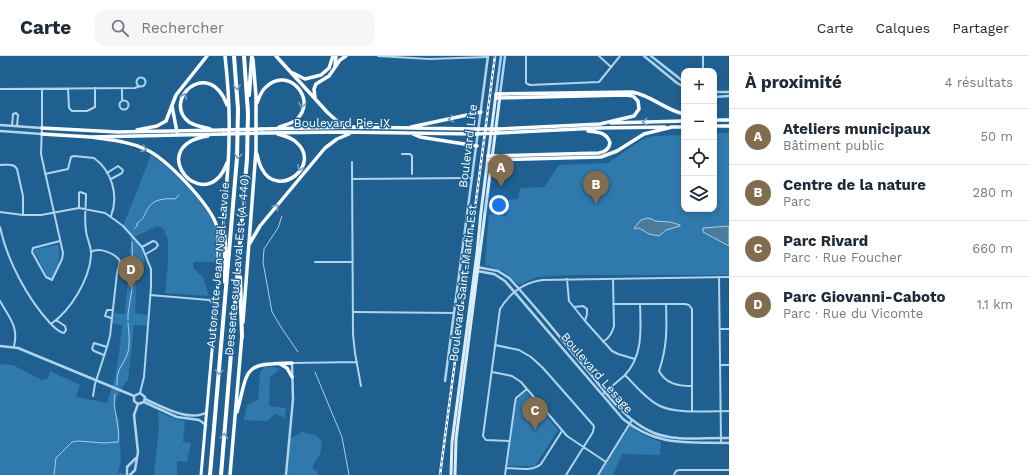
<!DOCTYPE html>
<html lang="fr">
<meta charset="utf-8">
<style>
body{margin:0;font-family:"Work Sans",sans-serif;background:#f6f6f7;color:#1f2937}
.controls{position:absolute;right:12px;top:12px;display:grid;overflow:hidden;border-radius:8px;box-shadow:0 2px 6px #0003}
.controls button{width:36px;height:36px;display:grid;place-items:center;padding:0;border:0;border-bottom:1px solid #e0e1e3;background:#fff;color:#1f2937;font:20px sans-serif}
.you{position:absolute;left:499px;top:149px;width:14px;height:14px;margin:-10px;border:3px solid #fff;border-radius:50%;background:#1a73e8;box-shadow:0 0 0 6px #1a73e833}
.badge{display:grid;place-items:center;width:26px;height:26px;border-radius:50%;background:#826c50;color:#fff;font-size:13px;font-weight:700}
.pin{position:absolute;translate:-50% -33px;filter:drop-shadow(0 1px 2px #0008)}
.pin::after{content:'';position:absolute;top:21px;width:14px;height:12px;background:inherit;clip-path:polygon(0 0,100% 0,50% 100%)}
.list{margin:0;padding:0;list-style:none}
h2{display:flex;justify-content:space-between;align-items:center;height:52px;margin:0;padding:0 16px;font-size:17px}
h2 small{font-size:13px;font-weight:400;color:#747a83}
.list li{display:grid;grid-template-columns:26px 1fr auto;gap:12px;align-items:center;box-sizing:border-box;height:56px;padding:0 16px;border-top:1px solid #e0e1e3}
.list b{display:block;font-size:15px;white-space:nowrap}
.list p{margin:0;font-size:13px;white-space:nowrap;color:#747a83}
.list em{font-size:13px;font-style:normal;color:#747a83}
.icon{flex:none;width:22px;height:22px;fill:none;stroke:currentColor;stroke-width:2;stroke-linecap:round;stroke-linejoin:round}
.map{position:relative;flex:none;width:729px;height:419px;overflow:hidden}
header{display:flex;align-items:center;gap:24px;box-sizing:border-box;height:56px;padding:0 20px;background:#fff;border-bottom:1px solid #e0e1e3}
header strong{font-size:19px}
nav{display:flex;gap:22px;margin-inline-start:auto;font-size:14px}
.search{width:280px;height:36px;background:#f6f6f7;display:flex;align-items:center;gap:10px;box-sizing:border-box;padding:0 14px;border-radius:8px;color:#747a83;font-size:15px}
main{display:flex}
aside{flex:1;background:#fff}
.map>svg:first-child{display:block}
</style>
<header>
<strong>Carte</strong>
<div class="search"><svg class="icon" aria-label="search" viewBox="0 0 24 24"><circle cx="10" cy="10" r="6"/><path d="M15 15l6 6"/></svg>Rechercher</div>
<nav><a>Carte</a><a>Calques</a><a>Partager</a></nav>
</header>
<main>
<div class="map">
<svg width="729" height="419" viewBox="0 0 729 419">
<rect width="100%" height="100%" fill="#1f6091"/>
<path fill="#3079ac" d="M714 77H729V219H574L536 221 519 229 503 215 485 209 489 158 507 160 509 144 518 143 520 132 544 131 559 109 608 107 643 83 653 80 684 79V153H714Z
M151 99C156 103 162 106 166 110 180 122 211 155 215 172 217 183 216 195 216 206H193V212L203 221 209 240 165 237 168 206V184L163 172 157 170 134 181 141 189 145 206 137 210 135 257 148 259 147 270 134 269 128 324 120 334 114 351 119 364 121 404 118 417H125L124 419H0V308L13 309 42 324 48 322 50 315 80 329 76 341 107 347 115 321 119 298 122 269 111 267 112 257 125 258 131 186 130 177 123 170Z
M56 189H58C62 202 57 211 53 223H49L34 195 36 193Z
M265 310 278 312 279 314 270 321 269 350 286 352 284 363 281 360 275 358 267 365 244 364 247 349 258 344 260 317Z
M526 336 558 374 535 410H508L516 347 519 341Z
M158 356 173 362 185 365 183 386 191 387 187 406 177 405V419H154L159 371Z
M630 370 641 378 661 386 660 399 622 398 613 419H599Z
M302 376 316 379 322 385 320 399 313 409V413L318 416 317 419H288L290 383Z"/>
<path fill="#4d7b9c" stroke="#a3d1ef" d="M647 162 652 163 655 165 670 166 680 169V170L666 174 659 180 649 178 639 172 635 173 634 172 641 164Z
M729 170V190L703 176V172Z"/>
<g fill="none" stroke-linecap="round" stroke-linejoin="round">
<path stroke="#a3d1ef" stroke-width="1" d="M282 160 278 172 264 193 263 206 272 256 281 271 298 296
M134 173 137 170V167C145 162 143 161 147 154 152 143 165 142 175 143L179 139
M128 264V258L133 226 132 186
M315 316 342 381 349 419
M117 329C116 311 124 310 128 296 130 287 129 276 128 267
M54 419 56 402 72 386 78 385 104 387 118 386C121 372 111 348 115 338"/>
<path stroke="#afd4ed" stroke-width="2" d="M378 0 429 3 488 1
M526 0V27L530 29 599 26 620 0
M599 0 611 11
M703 15V0
M136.5 26a4.5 4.5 0 1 1 9 0a4.5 4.5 0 1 1-9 0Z
M0 33 135 32 139 30
M42 33V68L41 98 63 197 62 203 52 224 46 221 32 196 33 192 60 185
M68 33 69 52 72 55H87L95 51V32
M119.5 49a4.5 4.5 0 1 1 9 0a4.5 4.5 0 1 1-9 0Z
M122 45V32
M12 70 13 58 16 57 18 59 17 70
M402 98H410L412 100V118
M352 106 353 278 355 297 361 330
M0 109C6 109 14 107 17 113L23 140V159
M107 117 118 110 123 114 122 117 111 123
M45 118 68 113 71 101 74 100 94 102C112 115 119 140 111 160
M352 123 471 122
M0 156 23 159H41L79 152 105 157 115 164 123 170 142 191 151 213V231L144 321 140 337
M0 171C7 204 27 242 50 267 54 271 58 276 64 277L66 274 65 270 56 264
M142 191 153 185 156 186 158 189 156 192 146 198
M91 196C99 191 115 197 120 205L117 217 110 280 107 291 95 328 93 340
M315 206H353
M719 221 721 387
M567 223 569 245 585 265 612 295 618 298 635 303
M150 239 209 244 215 249
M209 244 216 239
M0 245C9 261 19 271 14 290
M613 248H685L689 249 692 253V355
M666 248C667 273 667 292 659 315 666 328 678 330 692 330
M574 251 583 250 587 253V258L585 265
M354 256 454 257
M111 262 105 260 107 254H113
M51 268C71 254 89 224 91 200 92 191 87 184 86 175 84 163 86 150 86 138L80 136 79 137V152
M720 273H729
M603 286C610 281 612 277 614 270L613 223
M495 289 519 294 531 301 543 312 594 370 593 376 566 419
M104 299 94 295 92 293 94 287 107 291
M292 307 357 306
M720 309H729
M492 316 512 320 521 326 567 380 606 406
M625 319C636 330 646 343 660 350 676 358 710 355 729 355
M603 338C610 332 617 326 624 320 643 301 641 274 640 249
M509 385 486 384 483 380 500 253C510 237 525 226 543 224L729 221
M506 412C518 412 532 416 541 408L562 375
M505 419 515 347 516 342 527 333
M598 419 632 364
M674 419 676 415 679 414H729"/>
<path stroke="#afd4ed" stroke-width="2.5" d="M644 0 677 27 684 31
M651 0 684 26
M714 36H729
M496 38 501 0
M500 38 505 0
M714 41 729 40
M0 69 42 72
M0 75 42 78
M477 211 498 215 509 222C537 252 562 284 588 315 607 338 625 365 654 377 677 386 704 381 729 382
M477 215 494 218 505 225 623 363C657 391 687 386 729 387
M0 290 18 292 134 340
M445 325 488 0
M134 340 140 337 145 341 144 346 138 348
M134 340V345L138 348
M145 343C161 350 190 367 207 356
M144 346 177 361 199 364 206 369
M127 419V411L136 402
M130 419 135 414 138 396 134 359 138 348
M286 419 293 343 292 307"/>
<path stroke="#dcedfa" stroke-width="3" d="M451 419 452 386 477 197 481 156 496 38
M455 419 456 383 500 40"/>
<path stroke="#f6fbff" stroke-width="3" d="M220 207 222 177
M201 419 219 215"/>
<path stroke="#fafdff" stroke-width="3.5" d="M276 0 328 57 337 65 350 71
M335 10 336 0
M293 17 305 23 321 19 329 12 333 0
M496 38 632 36C651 39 665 54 684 58
M315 42 314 33 316 28 329 20 340 4 346 0
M496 42 625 39 633 40 638 45 639 53 634 60 600 68
M257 47C259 42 261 35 266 31 288 9 319 44 296 64 291 68 284 69 279 71
M172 50 177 76
M714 64H729
M611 67 684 65
M714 70H729
M411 71 481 56
M671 71H684
M42 72 118 76 223 74
M210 73C203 71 195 70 189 66 161 44 209 0 227 49
M262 73 351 71 475 73
M499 73 601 68
M137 74 157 70 166 65 176 39 207 0
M262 77 343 76 475 78
M498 77 598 72 665 71
M42 78 91 81 224 78
M413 78 420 81 477 90
M208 80C149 89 193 149 219 121 223 117 225 112 227 107
M91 81C109 84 128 85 145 93 166 102 211 149 217 171 219 178 218 185 218 192 218 201 219 209 219 217
M257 98C258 103 259 108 262 113 278 144 323 109 296 86 291 81 284 80 278 78
M488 100 599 97C605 96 609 93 610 87 607 76 597 76 588 75
M488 104 601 101 617 95 644 78 672 71
M223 167C226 138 229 109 229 81 230 53 228 27 225 0
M250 187 260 170 325 92 337 83 349 78
M243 266 256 94V40L253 3
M280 308 287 312 292 321
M237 356C249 311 242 308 292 307
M230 419 242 279"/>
<path stroke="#fff" stroke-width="4" d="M249 39 252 0
M223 167 225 186V226
M240 221 242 281
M210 419 237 102 238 53 234 0
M221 419 247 103 248 57 244 0"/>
<defs>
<path id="rail" d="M440 419 495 0"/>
</defs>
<use href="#rail" stroke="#fff" stroke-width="2.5"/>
<use href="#rail" stroke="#1f6091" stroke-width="1" stroke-dasharray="3" stroke-linecap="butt"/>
<path stroke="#fafdff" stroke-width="3.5" d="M475 73H499
M223 74 262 73
M224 78 262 77
M475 78 498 77"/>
</g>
<defs><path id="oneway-chevron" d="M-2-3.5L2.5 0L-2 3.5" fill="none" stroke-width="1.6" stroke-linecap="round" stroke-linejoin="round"/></defs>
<g stroke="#79a0bd">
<use href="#oneway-chevron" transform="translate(237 31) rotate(86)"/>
<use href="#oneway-chevron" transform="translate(238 100) rotate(93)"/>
<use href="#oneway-chevron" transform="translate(219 316) rotate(95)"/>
<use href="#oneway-chevron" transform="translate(224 380) rotate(-85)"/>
</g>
<g stroke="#779fbd">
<use href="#oneway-chevron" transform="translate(184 40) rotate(-67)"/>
<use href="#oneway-chevron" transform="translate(302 49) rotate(98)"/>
<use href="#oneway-chevron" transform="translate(451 63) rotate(165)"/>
<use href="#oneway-chevron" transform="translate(645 66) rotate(178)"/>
<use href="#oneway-chevron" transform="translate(144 93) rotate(22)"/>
<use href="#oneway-chevron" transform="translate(300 112) rotate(117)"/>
<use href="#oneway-chevron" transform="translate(276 151) rotate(-50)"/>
</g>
<g text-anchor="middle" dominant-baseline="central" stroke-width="3" stroke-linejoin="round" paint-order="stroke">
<g font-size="12" fill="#fff" stroke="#1f6091">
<text x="342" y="67">Boulevard Pie-IX</text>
<text transform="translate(468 90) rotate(-83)">Boulevard Lite</text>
<text transform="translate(218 209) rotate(-85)">Autoroute Jean-Noël-Lavoie</text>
<text transform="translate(237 209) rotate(-85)">Desserte sud Laval Est (A-440)</text>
<text transform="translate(463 227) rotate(-83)">Boulevard Saint-Martin Est</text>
<text transform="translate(597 317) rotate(49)">Boulevard Lesage</text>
</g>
</g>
</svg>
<div class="controls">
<button>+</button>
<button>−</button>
<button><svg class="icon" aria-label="locate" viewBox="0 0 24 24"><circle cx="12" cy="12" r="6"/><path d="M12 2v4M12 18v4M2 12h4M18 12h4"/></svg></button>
<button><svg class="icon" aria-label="layers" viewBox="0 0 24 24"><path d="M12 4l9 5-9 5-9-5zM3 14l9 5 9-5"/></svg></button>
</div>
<div class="you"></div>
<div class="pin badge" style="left:501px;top:131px">A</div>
<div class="pin badge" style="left:596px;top:148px">B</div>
<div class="pin badge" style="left:535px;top:374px">C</div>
<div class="pin badge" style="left:131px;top:233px">D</div>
</div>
<aside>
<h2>À proximité<small>4 résultats</small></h2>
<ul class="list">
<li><span class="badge">A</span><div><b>Ateliers municipaux</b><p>Bâtiment public</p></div><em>50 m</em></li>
<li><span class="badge">B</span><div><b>Centre de la nature</b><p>Parc</p></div><em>280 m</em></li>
<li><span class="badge">C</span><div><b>Parc Rivard</b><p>Parc · Rue Foucher</p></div><em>660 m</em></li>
<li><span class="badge">D</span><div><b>Parc Giovanni-Caboto</b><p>Parc · Rue du Vicomte</p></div><em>1.1 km</em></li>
</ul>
</aside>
</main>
